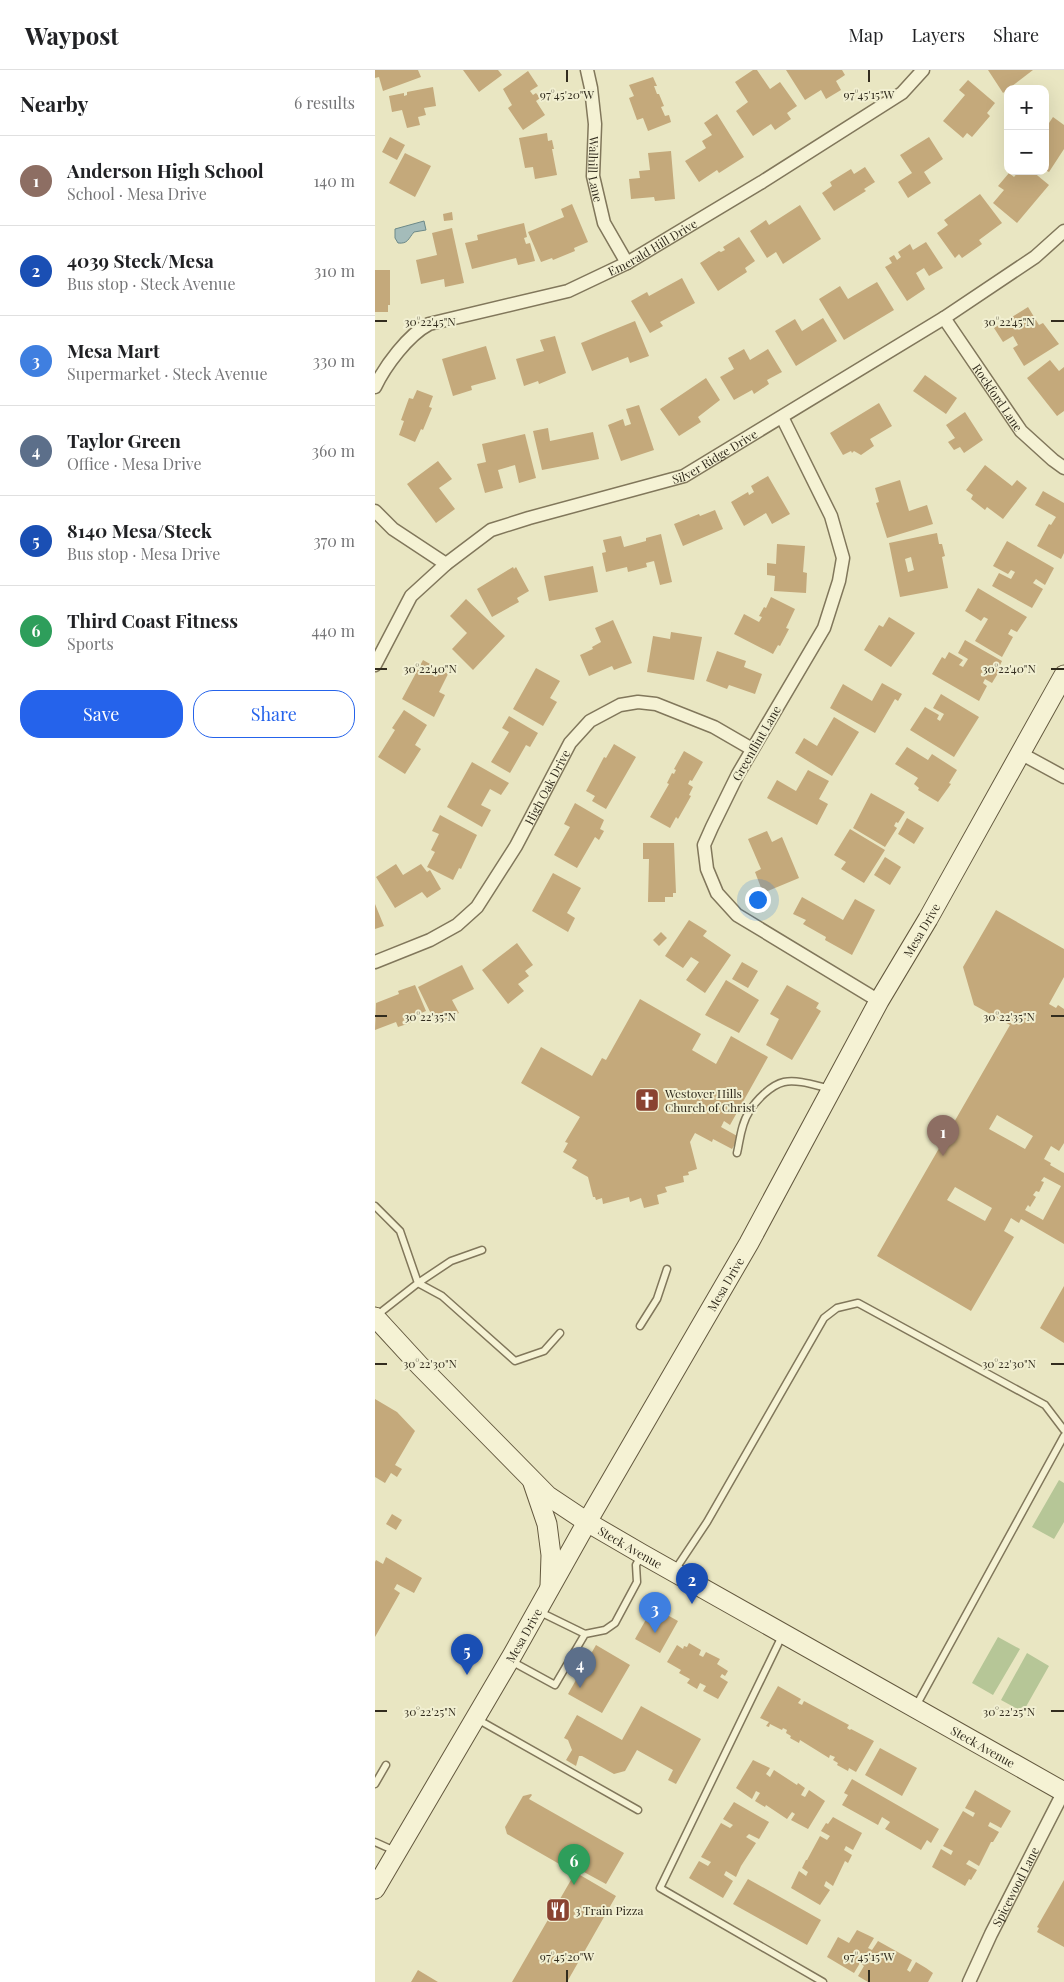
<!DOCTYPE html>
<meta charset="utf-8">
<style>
body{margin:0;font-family:"Playfair Display",serif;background:#f6f6f6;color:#202124}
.controls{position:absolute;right:15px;top:15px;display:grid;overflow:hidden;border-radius:10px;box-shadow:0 5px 20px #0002}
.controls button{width:45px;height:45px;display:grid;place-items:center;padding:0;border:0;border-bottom:1px solid #e0e0e0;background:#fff;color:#202124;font:25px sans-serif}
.you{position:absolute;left:382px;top:829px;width:18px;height:18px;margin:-12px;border:4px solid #fff;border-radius:50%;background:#1a73e8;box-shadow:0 0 0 8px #1a73e833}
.badge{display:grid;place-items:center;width:32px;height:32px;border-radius:50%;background:#2563eb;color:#fff;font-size:16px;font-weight:700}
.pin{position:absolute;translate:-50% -41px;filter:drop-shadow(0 1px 2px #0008)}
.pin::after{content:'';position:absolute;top:26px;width:18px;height:15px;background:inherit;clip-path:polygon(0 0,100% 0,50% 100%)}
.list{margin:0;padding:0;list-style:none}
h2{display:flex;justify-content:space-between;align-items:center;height:65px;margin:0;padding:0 20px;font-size:21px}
h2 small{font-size:16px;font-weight:400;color:#757577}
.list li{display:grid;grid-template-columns:32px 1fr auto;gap:15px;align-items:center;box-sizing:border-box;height:90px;padding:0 20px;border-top:1px solid #e0e0e0}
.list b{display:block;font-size:19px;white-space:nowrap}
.list p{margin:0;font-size:16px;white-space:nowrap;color:#757577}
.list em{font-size:16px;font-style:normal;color:#757577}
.actions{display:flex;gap:10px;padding:15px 20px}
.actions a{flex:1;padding:11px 0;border:1px solid #2563eb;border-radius:20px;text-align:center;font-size:18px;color:#2563eb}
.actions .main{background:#2563eb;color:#fff}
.map{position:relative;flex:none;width:689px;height:1912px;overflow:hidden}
header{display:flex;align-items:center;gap:30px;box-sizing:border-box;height:70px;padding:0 25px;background:#fff;border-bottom:1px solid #e0e0e0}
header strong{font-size:24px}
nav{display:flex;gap:28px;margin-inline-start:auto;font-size:18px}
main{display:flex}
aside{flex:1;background:#fff}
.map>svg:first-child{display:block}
</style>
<header>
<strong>Waypost</strong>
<nav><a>Map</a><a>Layers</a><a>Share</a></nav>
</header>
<main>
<aside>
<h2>Nearby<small>6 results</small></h2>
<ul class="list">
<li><span class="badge" style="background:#8d6e63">1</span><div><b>Anderson High School</b><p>School · Mesa Drive</p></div><em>140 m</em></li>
<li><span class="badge" style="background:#1a4fb4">2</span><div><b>4039 Steck/Mesa</b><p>Bus stop · Steck Avenue</p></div><em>310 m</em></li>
<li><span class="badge" style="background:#3f7fe0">3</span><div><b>Mesa Mart</b><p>Supermarket · Steck Avenue</p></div><em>330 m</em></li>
<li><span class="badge" style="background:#5c6f8a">4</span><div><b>Taylor Green</b><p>Office · Mesa Drive</p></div><em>360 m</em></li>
<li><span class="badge" style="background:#1a4fb4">5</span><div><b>8140 Mesa/Steck</b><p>Bus stop · Mesa Drive</p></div><em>370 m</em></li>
<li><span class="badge" style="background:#2e9e5b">6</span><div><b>Third Coast Fitness</b><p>Sports</p></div><em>440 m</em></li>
</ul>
<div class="actions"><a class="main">Save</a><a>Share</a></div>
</aside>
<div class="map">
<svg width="689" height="1912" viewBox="0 0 689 1912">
<rect width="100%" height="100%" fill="#e9e6c2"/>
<path fill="#b6c697" d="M684 1410 689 1413V1452L679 1469 657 1457Z
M623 1567 645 1579 618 1625 597 1613Z
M652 1583 674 1596 648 1642 626 1630Z"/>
<path fill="#a4bcba" stroke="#6c8988" d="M49 151 51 160 39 162C33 169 33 174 23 173L20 168V159Z"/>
<path fill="#c4a97b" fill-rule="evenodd" d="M0 0H43L46 7 8 21 4 7 0 8Z
M88 0H123L127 5 104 22Z
M378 0H382L395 19 405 12 422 36 412 43 416 49 400 60 396 54 378 66 361 41 373 32 360 12Z
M411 0H467L470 5 461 11 466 20 451 29 446 20 430 30Z
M613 0H658L628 23Z
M153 1 163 16 155 21 158 25 161 23 165 28 161 31 170 45 148 60 133 38 137 35 128 19Z
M278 7 282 16H279L282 24H284L289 36 286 37 290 46 294 45 296 52 273 61 268 48 262 50 254 28 259 26 254 15Z
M593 10 620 33 612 43 615 46 597 67 592 63 588 68 568 51 590 25 584 20Z
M58 17 61 36 49 38 51 45 43 47 45 55 32 58 27 40 17 42 14 26 29 23V26L32 25V22Z
M342 44 369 87 344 103 342 100 324 112 310 91 331 78 327 71 337 65 329 53Z
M678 47 689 55V79L674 102 670 100V59Z
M172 63 173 71 177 70 179 79H177L182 105 160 109 158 97 150 98 144 68Z
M15 67 30 75 22 90 7 82Z
M554 67 568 89 549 102 556 113 533 128 523 112 537 103 525 85Z
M296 81 300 129 280 131 279 127 256 129 254 109 265 108 264 101 275 100 273 83Z
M30 83 56 96 40 127 14 113Z
M490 97 500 112 489 119 491 121 459 141 447 123 457 116 455 112 476 99 479 104Z
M644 101H657L674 115 642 153 618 133 629 120 623 116 634 103 639 107Z
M605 124 627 153 604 170 607 174 587 188 584 184 580 188 562 163 573 155 569 150Z
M197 134 213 172 199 178 200 181 178 190 177 188 166 192 153 162 189 147 186 139Z
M425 135 446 169 408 194 401 182 392 188 375 161 391 150 394 155Z
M77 142 78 150 69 151 68 144Z
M149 153 152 167 149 168 151 174 155 173 160 191 143 195 141 188 97 199 90 173 103 170 102 165Z
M77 158 89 213 70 217 69 209 46 214 41 190 62 185 57 163Z
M364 167 380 191 370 198 372 202 343 221 325 193 344 181 346 182 350 180 348 177Z
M551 172 568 198 554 206 549 198 541 203 550 219 532 231 510 197 517 193 514 188 519 185 522 190 526 187 523 182 535 174 538 180Z
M0 200H15V235H13V242H0Z
M307 208 320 233 285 252 288 256 275 263 256 231 272 222 274 226Z
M502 212 519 240 469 270 444 229 465 216 473 229Z
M653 237 664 255 668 253 684 274 649 296 638 278 643 275 638 266 628 272 619 258Z
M448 248 462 271 421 296 400 261 420 249 427 261Z
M260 251 274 286 255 293 253 287 217 301 206 273Z
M180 266 191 303 164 314 163 311 149 316 141 289 169 281 165 270Z
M111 276 121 309 96 316 97 320 78 326 67 289Z
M369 279 375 290 393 279 407 302 392 310 394 314 379 324 377 320 359 330 345 307 359 299 353 288Z
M675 290 684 301 689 297V341L682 346 652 308Z
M550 305 582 328 571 344 538 321Z
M331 308 345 330 323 347 326 352 304 366 285 339Z
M42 320 58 326 54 337 57 338 48 360 46 359 40 372 24 365 29 351 26 350 34 328 38 329Z
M504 333 517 356 495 369 499 376 486 385 479 381 477 383 476 381 468 385 455 363Z
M264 335 279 380 246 391 233 355 248 349 250 356 256 354 251 339Z
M590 342 608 370 589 383 585 377 579 380 573 372 580 368 571 355Z
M173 358 175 371 218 362 224 389 167 400 158 361Z
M150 364 161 408 144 413 140 395 123 400 128 418 110 423 102 394 111 392 107 374Z
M63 391 77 409 64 418 80 439 61 453 32 414Z
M610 395 637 416 642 410 652 418 628 449 612 437 610 440 596 429 598 425 591 420Z
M393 406 415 444 397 454 391 443 369 456 356 432 373 422 374 425 379 422 376 416Z
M525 410 534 441 552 435 558 454 512 468 501 433 504 432 500 418Z
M668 421 689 433V483L686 489 662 476 674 454 676 455 681 447 660 435Z
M340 440 348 459 308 476 299 454 324 444 325 446Z
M562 463 564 474H567L570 486 567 487 573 518 525 527 514 473ZM536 487 539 500 533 502 530 489Z
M286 464 297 512 285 515 279 491 271 493 272 497 253 502 252 497 231 502 227 483 231 482 228 470 246 466 249 477 271 471V468Z
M632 471 679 498 670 515 661 509 658 513 668 519 657 538 617 516 624 503 636 509 640 502 636 500 633 504 618 496Z
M402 474 430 476 428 502 432 503 431 523 399 521 400 506 392 505V493L401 494Z
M218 496 223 522 174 531 169 506Z
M138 497 139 499 141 497 154 521 142 528 144 532 117 547 102 519Z
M603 518 652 547 642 562 636 559 633 564 638 567 627 587 600 571 613 549 609 547 606 551 590 541Z
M396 527 420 539 411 558 414 559 405 576 403 575 398 584 359 564 369 544 384 552 387 547 384 546 389 537 391 538Z
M91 529 130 566 98 600 77 579 92 563 75 546Z
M514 547 540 563 516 597 489 580 504 555 508 557Z
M238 550 257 593 239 600 237 596 214 606 205 585 218 579 217 577 226 572 220 558Z
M296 562 327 567 319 610 272 602 278 566 295 569Z
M590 570 627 591 623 599 625 600 617 613 610 609 608 613 612 616 604 631 557 604 567 587 570 589 574 582 588 590 584 595 588 597 593 589 583 583Z
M342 581 371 591 369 597 387 604 380 624 354 615 352 619 331 611Z
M48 590 73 604 64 622 70 625 59 647 27 629Z
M161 598 185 611 175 628 182 632 168 656 138 639Z
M507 613 527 624 523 631 520 629 500 663 455 638 468 614 497 631Z
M566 624 604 647 579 687 535 660 550 637 564 645 562 649 565 651 569 644 558 638Z
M29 640 52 655 40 675 46 679 30 704 3 687 20 660 17 658Z
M134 646 163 663 155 677 151 675 135 703 116 692 134 662 127 658Z
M459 647 484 662 457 706 420 683 429 668 442 676Z
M239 674 261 687 231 739 217 731 220 726 211 721 229 687 231 688Z
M532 677 553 690 557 684 582 700 574 713 576 714 563 732 543 720 544 718 539 714 543 708 520 694Z
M309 681 328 692 317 711 315 710 313 714 318 717 314 725 316 726 303 749 301 747 295 758 275 747 294 714 292 713 297 703 299 704 301 700 299 699Z
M97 692 134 713 126 725 115 719 106 735 116 740 107 757 72 737Z
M433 700 454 711 444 729 453 734 442 755 392 728 402 710 421 721Z
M496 723 530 742 523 753 521 752 519 756 522 758 510 777 478 758Z
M200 733 229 750 225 759 229 761 224 770 220 767 202 798 179 785 195 757 189 754Z
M65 745 102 765 86 799 84 798 78 810 52 797 60 782 56 780 64 764 57 761Z
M532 748 549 758 539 774 523 764Z
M475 759 510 780 489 813 466 799 471 792 459 785Z
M392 761 397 772 407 767 424 808 388 823 380 802 386 799 373 769Z
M268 773H299L301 823H298V827H290V832H273L274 789H268Z
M510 787 526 797 515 815 499 805Z
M21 794 28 805 46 794 52 802 55 800 66 819 52 828 47 822 20 838 1 807Z
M178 803 206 818 192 843 200 848 193 862 157 841Z
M427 827 468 850 480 829 500 840 477 885 450 870 451 867 428 854 431 850 418 844Z
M0 834 9 856 0 859Z
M621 840 689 879V907L674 934 681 938 683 935 689 939V1073L684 1081 676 1076 669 1089 676 1093 675 1095 689 1103V1174L646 1149 644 1153 636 1148 629 1161 639 1167 596 1241 502 1186 635 955 599 935 588 897ZM622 1045 658 1066 650 1079 614 1059ZM669 1107 686 1116 668 1150 650 1140 653 1135 655 1137 661 1127 658 1125 661 1121 664 1122 669 1112 666 1111ZM580 1117 617 1138 610 1151 572 1130Z
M314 850 332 861 328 866 356 885 330 923 311 910 324 892 316 887 308 898 290 886Z
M286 862 292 868 284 876 278 870Z
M142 873 158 895 150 901 154 906 143 914 149 921 133 934 107 900Z
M367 892 383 901 373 918 357 909Z
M87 895 99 919 77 930 84 943 61 954 43 917Z
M351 910 384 930 364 963 330 945Z
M40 915 51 941 36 947 38 952 23 957 21 952 0 960 1 933 24 924 23 921Z
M412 915 444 933 441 938 446 941 417 990 391 975 404 949 395 944Z
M265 929 326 964 317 980 341 994 356 966 393 987 355 1055 349 1051 346 1057 364 1067 357 1079 338 1069 337 1072 320 1063 315 1072 322 1099 313 1102 314 1105 308 1106 309 1112 290 1117 292 1122 282 1125 284 1134 269 1138 266 1128 255 1132 254 1127 228 1134 227 1128 221 1130 220 1127H218L213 1107 197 1098 202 1090 188 1082 193 1073 190 1072 205 1047 146 1013 166 977 217 1006 227 988 231 990Z
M689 1216V1273L665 1258Z
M0 1329 22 1342 40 1361 20 1395 27 1399 22 1407 16 1403 10 1413 0 1407Z
M17 1444 27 1450 21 1460 11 1454Z
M11 1487 47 1508 39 1523 22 1514 19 1519 25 1523 0 1567V1492L1 1490 8 1494Z
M278 1537 303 1551 285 1583 260 1569Z
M314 1573 326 1580 324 1585 328 1587 331 1582 345 1589 342 1594 353 1601 350 1606 347 1604 345 1607 353 1612 343 1629 328 1621 331 1616 325 1613 322 1619 312 1613 315 1609 304 1603 306 1600 292 1592 302 1575 308 1579 309 1576 312 1577Z
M221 1575 255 1595 227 1643 193 1624Z
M403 1616 426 1629 423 1633 427 1635 429 1631 474 1655 472 1658 475 1660 476 1659 499 1671 481 1702 474 1698 473 1701 462 1695 463 1693 458 1690 460 1687 455 1685 454 1688 425 1670 424 1673 415 1668 416 1666 411 1663 412 1660 408 1658 407 1660 395 1654 394 1657 391 1656 394 1652 385 1648Z
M266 1636 326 1669 301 1714 293 1710 298 1700 262 1680 250 1701 239 1704 207 1686H204L201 1696 191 1690 197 1680 193 1670 189 1668 202 1645 247 1670Z
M505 1678 542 1698 527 1726 490 1705Z
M378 1690 395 1698 391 1704 395 1707 399 1700 422 1715 423 1713 430 1718 426 1725 430 1727 434 1720 450 1731 433 1759 416 1750 420 1744 417 1742 412 1749 391 1735 390 1737 380 1731 385 1723 381 1721 377 1729 361 1718Z
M477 1709 564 1759 556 1773 552 1770 546 1780 510 1759 515 1752 507 1747 503 1755 467 1735 473 1725 469 1723Z
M600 1720 636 1741 626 1758 615 1752 613 1756 624 1762 618 1772H616L604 1796 594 1790 591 1794 602 1800 596 1810 594 1809 590 1816 557 1797 566 1779 576 1785 578 1781 568 1776 588 1741 598 1747 600 1743 590 1738Z
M156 1724 157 1725 154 1729 249 1783 231 1814 207 1801 205 1805 241 1826 192 1912H137L200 1803 132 1764 130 1757 148 1726Z
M359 1732 394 1752 384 1769 374 1764 371 1767 381 1773 366 1796 361 1807 351 1801 349 1805 358 1811 348 1828 314 1808 324 1791 333 1796 336 1792 326 1787 346 1753 355 1758 358 1755 348 1749Z
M458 1747 487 1763 478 1780 471 1776 469 1780 477 1785 473 1793 470 1791 458 1816 451 1811 449 1816 455 1820 445 1835 416 1818 424 1801 431 1806 433 1802 427 1798 431 1790H432L445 1766 452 1770 455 1766 446 1761 451 1753 453 1754Z
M373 1809 446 1850 432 1875 358 1834Z
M689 1810V1877L662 1862 664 1858 662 1857Z
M482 1860 499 1868 493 1878 497 1880 503 1871 537 1890 532 1900 535 1902 541 1892 551 1898 558 1903 553 1912H493L483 1906 489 1896 485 1893 479 1903 452 1887 463 1867 474 1873Z
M43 1900 63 1912H36Z"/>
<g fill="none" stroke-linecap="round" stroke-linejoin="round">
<defs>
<path id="lane" d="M362 1083C365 1070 366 1054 374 1042 381 1030 396 1015 409 1012 423 1009 442 1016 456 1019
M0 1136 25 1161 43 1213 67 1226 140 1291 169 1281 185 1263
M1 1246 43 1213 76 1191 107 1180
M265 1256 282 1229 292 1199
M300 1500 332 1452 449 1248 462 1238 483 1233 670 1335 689 1360
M210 1564 230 1560 240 1553 262 1512 261 1495 266 1486
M407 1566 285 1818 448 1912
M136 1591 180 1615 210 1564 165 1542
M541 1636 689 1366
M102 1649 263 1740
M0 1714 11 1695
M0 1772 20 1781"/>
<g id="street">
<path id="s1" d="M212 0 216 18 220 54 218 106 229 153 252 193"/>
<path id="s2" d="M569 248 646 361 678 390 689 398"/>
<path id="s3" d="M0 317C10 296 33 265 54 254L193 221 252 193 387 112 527 23 548 0"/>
<path d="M407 347 456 446 468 488 464 511 449 558 363 704 337 757 329 775 332 799 342 823 362 845 504 931"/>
<path d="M0 441 18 459 71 494"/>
<path id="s4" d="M0 595 36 526 71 494 116 460 154 448 309 406 569 248 660 187 689 161"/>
<path d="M645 683 689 707"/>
<path id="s5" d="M0 892 55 870 82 855 102 837 141 776 195 673 215 651 245 635 263 632 281 634 339 657 377 679"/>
<path id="s6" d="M594 1912 616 1864 689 1721"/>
</g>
<g id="secondary">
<path id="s7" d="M0 1247 45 1296 173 1426 212 1452 267 1484 689 1722"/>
<path d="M158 1413 172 1454 176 1485 175 1516"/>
<path id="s8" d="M0 1819 138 1584 212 1452 374 1173 504 931 553 849 689 605"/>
</g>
</defs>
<use href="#lane" stroke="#81775b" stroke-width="9"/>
<use href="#street" stroke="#81775b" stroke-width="15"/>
<use href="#secondary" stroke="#63583e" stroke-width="21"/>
<use href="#lane" stroke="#f5f2d4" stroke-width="6"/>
<use href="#street" stroke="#f5f2d4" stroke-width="12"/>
<use href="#secondary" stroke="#f5f2d4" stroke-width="19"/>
</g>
<path fill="none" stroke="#322c1e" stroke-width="2" d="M192 0V12M494 0V12M0 251H12M676 251H689M0 599H12M676 599H689M0 946H12M676 946H689M0 1294H12M676 1294H689M0 1641H12M676 1641H689M192 1900V1912M494 1900V1912"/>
<defs>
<symbol id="church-square" viewBox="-11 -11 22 22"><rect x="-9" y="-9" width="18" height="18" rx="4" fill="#8a4331" stroke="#f1efd1"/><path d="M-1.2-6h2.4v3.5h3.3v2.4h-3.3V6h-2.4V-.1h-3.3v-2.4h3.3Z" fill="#fff"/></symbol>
<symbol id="restaurant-square" viewBox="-11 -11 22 22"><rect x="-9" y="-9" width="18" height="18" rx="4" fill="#8a4331" stroke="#f1efd1"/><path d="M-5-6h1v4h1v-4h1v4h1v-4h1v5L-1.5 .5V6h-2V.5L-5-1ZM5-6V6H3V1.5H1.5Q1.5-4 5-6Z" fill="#fff"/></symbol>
</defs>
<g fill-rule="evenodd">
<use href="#church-square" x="258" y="1016" width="28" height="28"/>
<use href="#restaurant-square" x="169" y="1826" width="28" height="28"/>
</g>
<g text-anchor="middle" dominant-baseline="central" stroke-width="4" stroke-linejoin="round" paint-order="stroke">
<g font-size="12" fill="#322c1e" stroke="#f1efd1">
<text stroke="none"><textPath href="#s1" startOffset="100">Walhill Lane</textPath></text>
<text stroke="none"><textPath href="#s3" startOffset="322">Emerald Hill Drive</textPath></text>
<text stroke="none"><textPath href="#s2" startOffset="96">Rockford Lane</textPath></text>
<text stroke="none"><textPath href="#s4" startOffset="418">Silver Ridge Drive</textPath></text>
<text transform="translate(381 673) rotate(-60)">Greenflint Lane</text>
<text stroke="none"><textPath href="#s5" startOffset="256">High Oak Drive</textPath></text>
<text stroke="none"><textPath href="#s8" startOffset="1104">Mesa Drive</textPath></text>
<text stroke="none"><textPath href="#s8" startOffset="699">Mesa Drive</textPath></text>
<text stroke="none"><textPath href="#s7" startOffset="346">Steck Avenue</textPath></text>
<text stroke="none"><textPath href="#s8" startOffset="294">Mesa Drive</textPath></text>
<text stroke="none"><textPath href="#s7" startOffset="751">Steck Avenue</textPath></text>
<text stroke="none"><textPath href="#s6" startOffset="106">Spicewood Lane</textPath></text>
</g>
<g font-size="12" fill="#322c1e" stroke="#f1efd1" text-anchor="start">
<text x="290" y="1023">Westover Hills<tspan x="290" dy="14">Church of Christ</tspan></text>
<text x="200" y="1840">3 Train Pizza</text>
</g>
</g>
<g font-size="12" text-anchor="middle" fill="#322c1e" stroke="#f1efd1" stroke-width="4" stroke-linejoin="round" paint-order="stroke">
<text x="192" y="29">97°45'20"W</text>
<text x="494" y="29">97°45'15"W</text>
<text x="55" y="256">30°22'45"N</text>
<text x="634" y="256">30°22'45"N</text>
<text x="55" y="603">30°22'40"N</text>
<text x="634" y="603">30°22'40"N</text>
<text x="55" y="951">30°22'35"N</text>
<text x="634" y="951">30°22'35"N</text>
<text x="55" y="1298">30°22'30"N</text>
<text x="634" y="1298">30°22'30"N</text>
<text x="55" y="1646">30°22'25"N</text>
<text x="634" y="1646">30°22'25"N</text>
<text x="192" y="1891">97°45'20"W</text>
<text x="494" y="1891">97°45'15"W</text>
</g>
</svg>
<div class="controls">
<button>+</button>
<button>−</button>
</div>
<div class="you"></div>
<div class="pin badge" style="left:568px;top:1086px;background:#8d6e63">1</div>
<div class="pin badge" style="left:317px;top:1534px;background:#1a4fb4">2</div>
<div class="pin badge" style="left:280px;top:1563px;background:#3f7fe0">3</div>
<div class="pin badge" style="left:205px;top:1618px;background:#5c6f8a">4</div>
<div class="pin badge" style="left:92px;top:1605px;background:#1a4fb4">5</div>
<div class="pin badge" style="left:199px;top:1815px;background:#2e9e5b">6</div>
</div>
</main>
